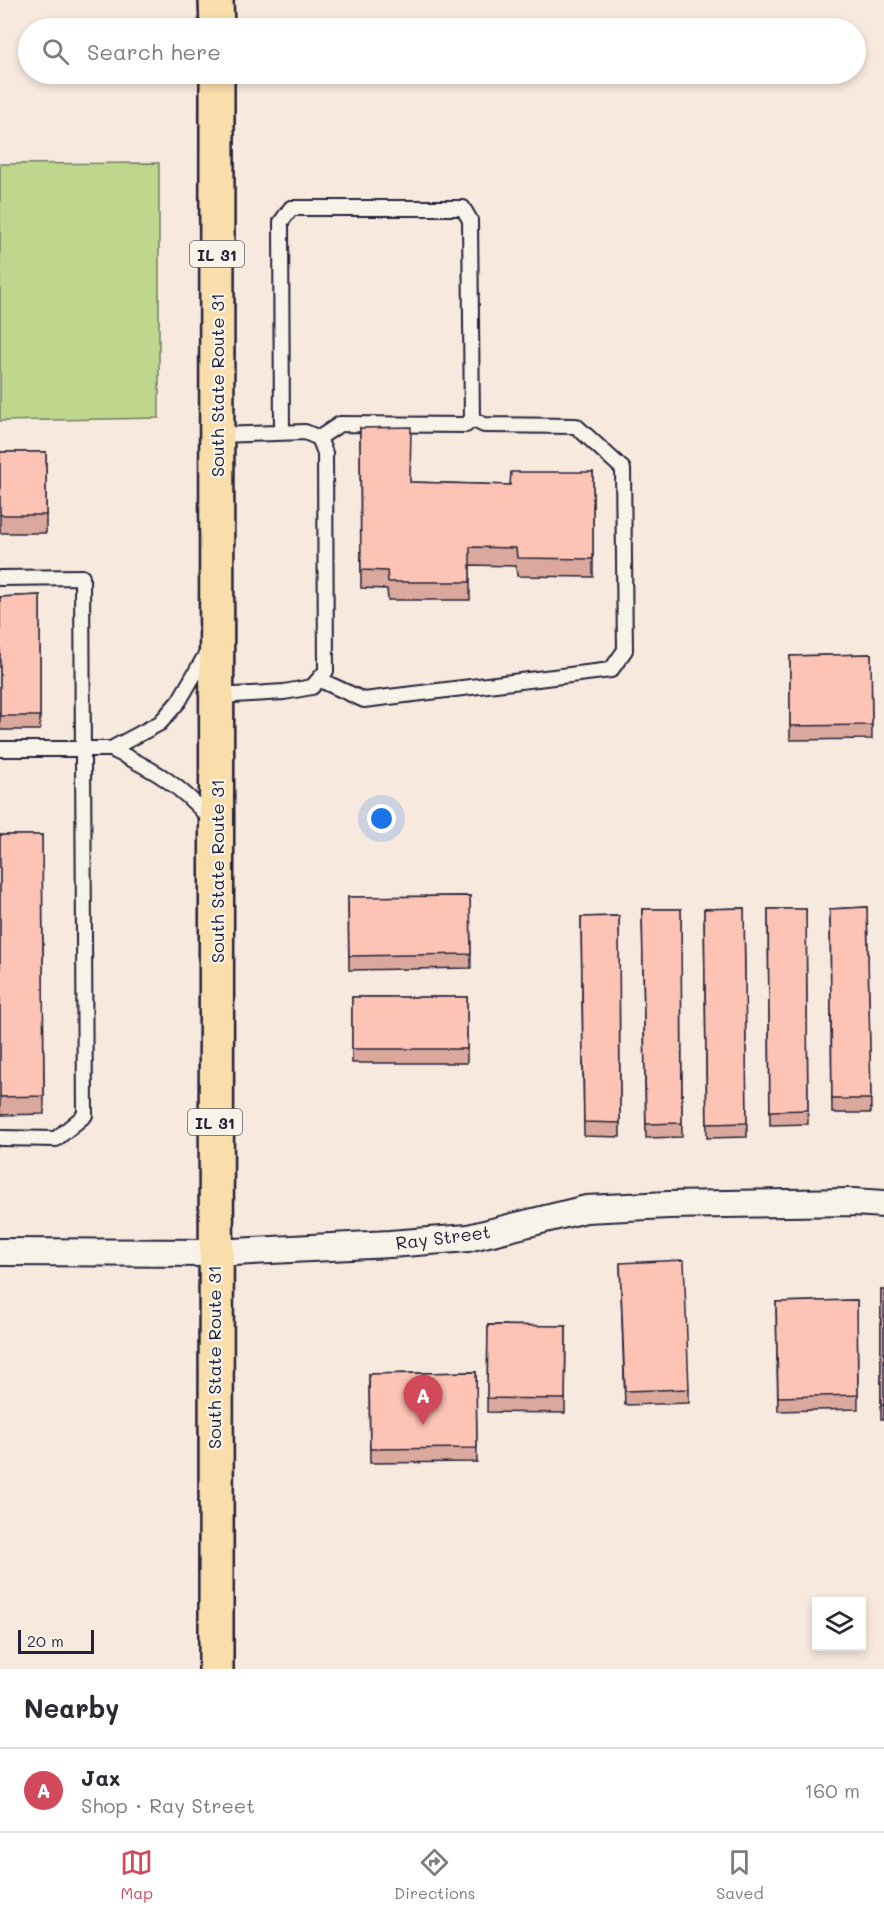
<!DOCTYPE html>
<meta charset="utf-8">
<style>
body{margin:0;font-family:Mali,sans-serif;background:#f7f7f7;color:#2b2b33}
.controls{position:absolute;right:18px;bottom:18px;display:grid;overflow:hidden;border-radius:0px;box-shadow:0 3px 9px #0003}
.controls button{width:54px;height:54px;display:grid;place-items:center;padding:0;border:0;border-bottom:2px solid #e1e1e2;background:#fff;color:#2b2b33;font:30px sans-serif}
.scale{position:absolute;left:18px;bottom:15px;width:76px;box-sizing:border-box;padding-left:6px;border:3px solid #22223b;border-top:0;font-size:16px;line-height:21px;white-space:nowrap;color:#22223b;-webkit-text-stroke:4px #f7f3e8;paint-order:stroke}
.you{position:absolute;left:382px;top:819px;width:21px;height:21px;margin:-15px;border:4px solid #fff;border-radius:50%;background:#1a73e8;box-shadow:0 0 0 9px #1a73e833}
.badge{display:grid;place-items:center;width:39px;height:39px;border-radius:50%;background:#d1495b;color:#fff;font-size:20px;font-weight:700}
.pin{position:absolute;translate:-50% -50px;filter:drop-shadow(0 2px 3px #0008)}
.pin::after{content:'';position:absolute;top:32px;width:21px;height:18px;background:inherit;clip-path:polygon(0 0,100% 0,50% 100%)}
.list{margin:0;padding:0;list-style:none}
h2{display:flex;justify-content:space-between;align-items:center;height:78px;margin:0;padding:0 24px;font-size:26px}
h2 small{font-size:20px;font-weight:400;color:#7c7c81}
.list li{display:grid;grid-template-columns:39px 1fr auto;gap:18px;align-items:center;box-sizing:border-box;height:84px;padding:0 24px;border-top:2px solid #e1e1e2}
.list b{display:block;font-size:22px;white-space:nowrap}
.list p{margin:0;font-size:20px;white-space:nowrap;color:#7c7c81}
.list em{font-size:20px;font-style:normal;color:#7c7c81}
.icon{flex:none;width:33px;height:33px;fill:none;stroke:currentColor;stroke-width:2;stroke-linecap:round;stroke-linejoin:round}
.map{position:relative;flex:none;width:884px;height:1669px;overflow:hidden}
.search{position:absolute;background:#fff;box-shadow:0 3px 9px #0003;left:18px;right:18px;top:18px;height:66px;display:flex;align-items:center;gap:15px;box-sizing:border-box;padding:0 21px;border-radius:33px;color:#7c7c81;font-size:22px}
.sheet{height:162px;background:#fff}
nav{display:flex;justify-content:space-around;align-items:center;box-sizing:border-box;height:84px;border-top:2px solid #e1e1e2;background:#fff;font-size:16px;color:#7c7c81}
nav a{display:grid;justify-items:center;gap:3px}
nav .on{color:#d1495b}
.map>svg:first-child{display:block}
</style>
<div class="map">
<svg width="884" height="1669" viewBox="0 0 884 1669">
<rect width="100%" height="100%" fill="#f8e9de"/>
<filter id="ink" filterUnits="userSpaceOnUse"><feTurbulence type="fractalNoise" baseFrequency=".0167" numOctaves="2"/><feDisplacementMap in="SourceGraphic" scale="12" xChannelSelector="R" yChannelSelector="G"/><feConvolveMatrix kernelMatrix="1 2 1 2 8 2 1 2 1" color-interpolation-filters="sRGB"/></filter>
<g filter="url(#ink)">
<path fill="#bed78d" stroke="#707c64" stroke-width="1.5" d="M159 163V418L0 421V164Z"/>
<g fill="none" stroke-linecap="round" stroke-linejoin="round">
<defs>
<path id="lane" d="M282 433 281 222 291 208H463L470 220 472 419 466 425 340 424 319 438
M218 435 305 432 319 438 325 453 326 671 312 687 284 692 218 696
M0 578 82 577 85 1115 56 1139 0 1138
M208 651 179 701 160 723 111 749C154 770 178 783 210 819
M320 680 364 700 611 670 625 650 623 469 576 426 484 425 472 419
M0 749H111"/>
<path id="street" d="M0 1252 214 1253 390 1244 468 1238 586 1209 668 1205 853 1202 884 1204"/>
<path id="primary" d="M216 0 217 28
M216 1669C213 1137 218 605 217 74"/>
</defs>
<use href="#lane" stroke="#22223b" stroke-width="18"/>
<use href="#street" stroke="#22223b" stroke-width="30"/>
<use href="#primary" stroke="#22223b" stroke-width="38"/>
<use href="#lane" stroke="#f7f3e8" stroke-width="14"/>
<use href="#street" stroke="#f7f3e8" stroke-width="26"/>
<use href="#primary" stroke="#f9deab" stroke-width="33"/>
</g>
<path fill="#daa89c" stroke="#22223b" stroke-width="1.5" d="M360 428 411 482 510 485 593 472V577L517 576 516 566 470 565V600H388L387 589 361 588Z
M0 452H46V533H0Z
M40 595V730H0V597Z
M871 654 872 739 790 740V656Z
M0 835H42L44 1114 0 1115Z
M470 896 471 968 349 970 348 897Z
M867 907 871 1113H832L830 909Z
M744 908 747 1137 707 1138 704 909Z
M642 909H681L682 1137 646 1138Z
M768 909H806L808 1124 770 1125Z
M619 916 620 1137 584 1136 581 917Z
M352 997H467V1063H352Z
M620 1263 689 1389V1403L625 1405Z
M881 1290H884V1419H881Z
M857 1300 858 1409 778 1411 776 1302Z
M488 1325 566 1326 565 1413 487 1412Z
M476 1372 477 1462 370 1463 369 1374Z"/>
<path fill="#fdc3b5" stroke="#22223b" stroke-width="1.5" d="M411 427 410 482 510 485 511 472H593V559L517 558 516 548 470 547V582H388L387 571 361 570 360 428Z
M0 452H46V515H0Z
M40 595V716H0V597Z
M871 654 872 725 790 726V656Z
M0 835H42L44 1096 0 1097Z
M470 896 471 954 349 956 348 897Z
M867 907 871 1099H832L830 909Z
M744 908 747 1123 707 1124 704 909Z
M642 909H681L682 1123 646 1124Z
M768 909H806L808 1110 770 1111Z
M619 916 620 1123 584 1122 581 917Z
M352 997H467V1049H352Z
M684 1260 689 1389 625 1391 620 1263Z
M881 1290H884V1405H881Z
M857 1300 858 1395 778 1397 776 1302Z
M488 1325 566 1326 565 1399 487 1398Z
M476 1372 477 1448 370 1449 369 1374Z"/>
</g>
<g text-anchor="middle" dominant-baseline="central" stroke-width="4.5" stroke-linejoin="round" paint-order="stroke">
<g fill="#f7f3e8" stroke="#62616f" stroke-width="1.5">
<rect x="190" y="241" width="54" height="26" rx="4.5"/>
<rect x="188" y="1109" width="54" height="26" rx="4.5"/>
</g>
<g font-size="16" font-weight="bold" fill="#22223b">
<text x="217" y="254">IL 31</text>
<text x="215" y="1122">IL 31</text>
</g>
<g font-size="18" fill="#22223b" stroke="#f7f3e8">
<text transform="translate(217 385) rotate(-90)">South State Route 31</text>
<text transform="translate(217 871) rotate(-90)">South State Route 31</text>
<text transform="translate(443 1237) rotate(-7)">Ray Street</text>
<text transform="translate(214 1357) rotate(-90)">South State Route 31</text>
</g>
</g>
</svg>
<div class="controls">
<button><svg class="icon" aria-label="layers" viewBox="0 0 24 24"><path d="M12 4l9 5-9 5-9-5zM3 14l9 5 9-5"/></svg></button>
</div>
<div class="scale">20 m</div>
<div class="you"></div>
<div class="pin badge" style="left:423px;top:1425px">A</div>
<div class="search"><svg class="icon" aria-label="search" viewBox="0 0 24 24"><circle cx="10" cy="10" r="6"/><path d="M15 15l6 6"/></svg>Search here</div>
</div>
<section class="sheet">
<h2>Nearby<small></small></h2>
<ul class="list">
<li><span class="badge">A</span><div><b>Jax</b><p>Shop · Ray Street</p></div><em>160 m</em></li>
</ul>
</section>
<nav>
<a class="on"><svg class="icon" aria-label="map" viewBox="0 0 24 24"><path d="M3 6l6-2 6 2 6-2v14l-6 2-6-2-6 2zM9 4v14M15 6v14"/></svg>Map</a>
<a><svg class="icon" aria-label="directions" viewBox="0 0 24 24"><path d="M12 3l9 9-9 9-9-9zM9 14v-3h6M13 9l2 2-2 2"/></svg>Directions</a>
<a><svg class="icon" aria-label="saved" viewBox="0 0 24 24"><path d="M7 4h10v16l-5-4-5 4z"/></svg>Saved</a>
</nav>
